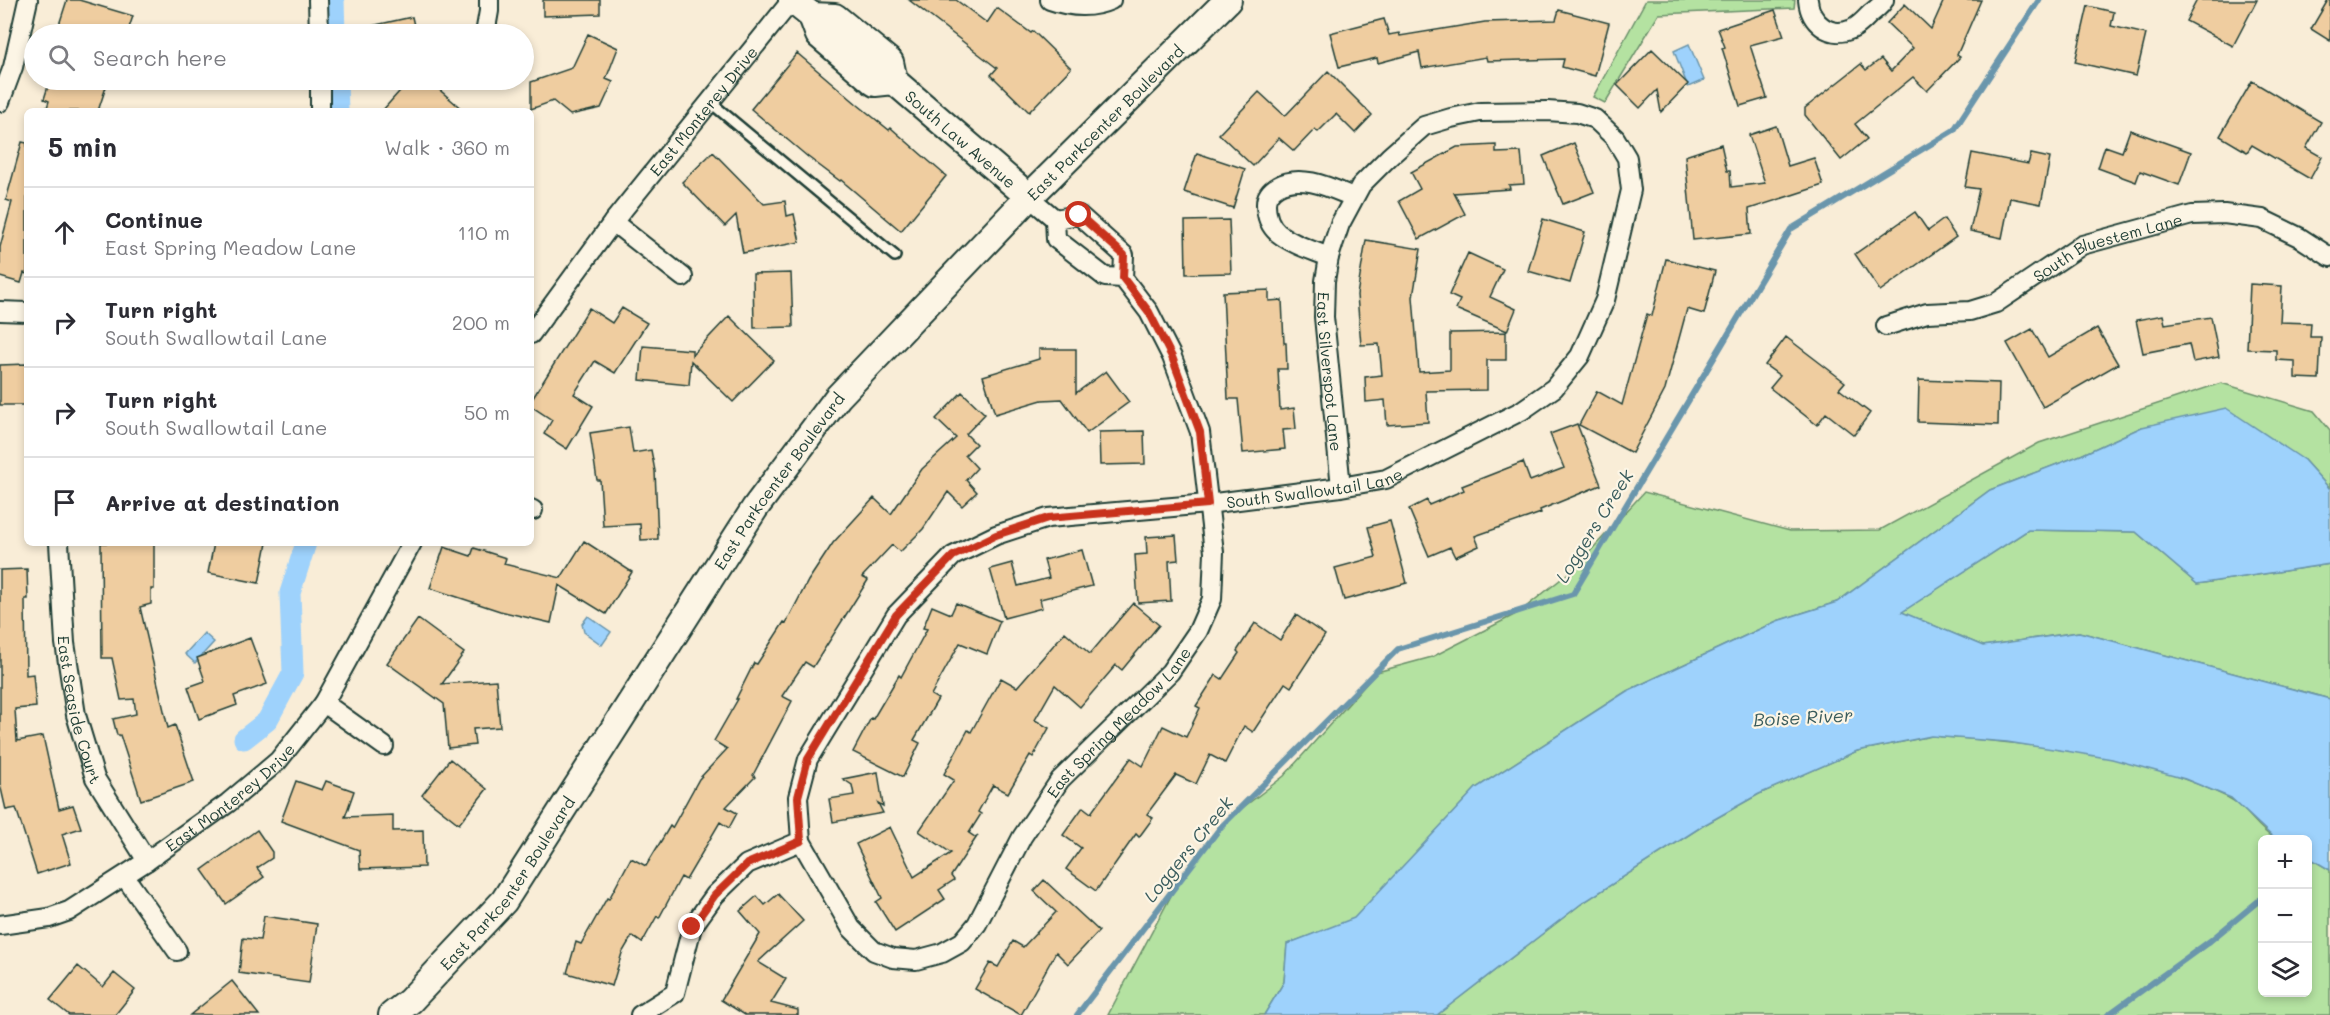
<!DOCTYPE html>
<meta charset="utf-8">
<style>
body{margin:0;font-family:Mali,sans-serif;background:#f2f2f3;color:#2b2b33}
.controls{position:absolute;right:18px;bottom:18px;display:grid;overflow:hidden;border-radius:9px;box-shadow:0 3px 9px #0003}
.controls button{width:54px;height:54px;display:grid;place-items:center;padding:0;border:0;border-bottom:2px solid #e1e1e2;background:#fff;color:#2b2b33;font:30px sans-serif}
.stop{position:absolute;width:18px;height:18px;margin:-14px;border:4px solid #c8321e;border-radius:50%;background:#fff}
.stop.end{background:#c8321e;border-color:#fff;box-shadow:0 2px 6px #0008}
.list{margin:0;padding:0;list-style:none}
h2{display:flex;justify-content:space-between;align-items:center;height:78px;margin:0;padding:0 24px;font-size:26px}
h2 small{font-size:20px;font-weight:400;color:#7c7c81}
.list li{display:grid;grid-template-columns:39px 1fr auto;gap:18px;align-items:center;box-sizing:border-box;height:90px;padding:0 24px;border-top:2px solid #e1e1e2}
.list b{display:block;font-size:22px;white-space:nowrap}
.list p{margin:0;font-size:20px;white-space:nowrap;color:#7c7c81}
.list em{font-size:20px;font-style:normal;color:#7c7c81}
.icon{flex:none;width:33px;height:33px;fill:none;stroke:currentColor;stroke-width:2;stroke-linecap:round;stroke-linejoin:round}
.map{position:relative;flex:none;width:2330px;height:1015px;overflow:hidden}
.search{position:absolute;background:#fff;box-shadow:0 3px 9px #0003;left:24px;top:24px;width:510px;height:66px;display:flex;align-items:center;gap:15px;box-sizing:border-box;padding:0 21px;border-radius:33px;color:#7c7c81;font-size:22px}
.panel{position:absolute;background:#fff;box-shadow:0 3px 9px #0003;left:24px;top:108px;width:510px;height:438px;border-radius:9px}
.map>svg:first-child{display:block}
</style>
<div class="map">
<svg width="2330" height="1015" viewBox="0 0 2330 1015">
<rect width="100%" height="100%" fill="#f9edd7"/>
<filter id="ink" filterUnits="userSpaceOnUse"><feTurbulence type="fractalNoise" baseFrequency=".0167" numOctaves="2"/><feDisplacementMap in="SourceGraphic" scale="12" xChannelSelector="R" yChannelSelector="G"/><feConvolveMatrix kernelMatrix="1 2 1 2 8 2 1 2 1" color-interpolation-filters="sRGB"/></filter>
<g filter="url(#ink)">
<path fill="#b4e2a1" stroke="#6a906a" stroke-width="1.5" d="M1646 0H1795L1794 8 1659 14 1605 103 1593 97Z
M2221 383 2314 411 2330 430V489L2304 460 2142 427 2081 455 1990 490 1837 602 1777 621 1627 691 1476 788 1354 919 1287 944 1284 982 1264 1015H1108L1182 875 1228 819 1284 776 1377 672 1432 657 1518 613 1575 568 1644 492 1790 531 1880 530 2039 443Z
M2028 530 2136 532 2197 584 2330 564V699L2079 632 1983 646 1901 612Z
M1932 736C2031 743 2136 753 2227 797 2246 806 2257 829 2275 839L2262 840V992H2308V857L2330 870V1015H1437L1581 904 1704 825 1759 794 1857 751Z"/>
<path fill="#9ed2fc" stroke="#6b96ac" stroke-width="1.5" d="M1689 44 1704 80 1688 87 1674 51Z
M2226 408 2304 460 2330 489V564L2197 584 2136 532 2028 530 1902 612 1983 646 2079 632 2330 699V870L2308 857V840L2275 839 2231 798 2185 779 2112 759 2066 751 2007 742 1931 736 1857 751 1759 794 1704 825 1581 904 1437 1015H1264L1284 982 1287 944 1354 918 1476 788 1627 691 1777 621 1837 602 1990 490 2081 455 2142 427Z
M588 616 611 632 602 645 584 632 582 624Z
M204 633 214 642 195 663 185 654Z"/>
<g fill="none" stroke-linecap="round" stroke-linejoin="round">
<path stroke="#6b96ac" stroke-width="6" d="M1077 1015 1220 828 1398 649 1573 594 1791 229 1954 130 2039 0
M2108 1015 2210 941 2262 898"/>
<path stroke="#9ed2fc" stroke-width="21" d="M334 0 335 34
M337 80 338 111
M244 739 267 721 293 673 290 593 306 543"/>
</g>
<path fill="#efcda0" stroke="#1f3d34" stroke-width="1.5" d="M67 0H79L133 16 127 34H80L58 28Z
M543 0H600V14L543 16Z
M909 0H956L987 23 997 8 1031 33 1033 31 1071 68 1029 112 991 75 997 68Z
M1944 0H1981L1957 55 1960 57 1927 91 1913 77 1855 124 1867 139 1841 160 1805 115V108L1861 64 1866 70 1881 59 1891 71 1913 48 1887 23 1905 4 1931 29Z
M2197 0H2257L2233 46 2186 21Z
M2328 0H2330V41L2311 29Z
M2088 6 2114 12 2111 26 2146 34 2136 76 2075 62Z
M1559 10 1609 23 1595 76 1562 67 1564 59 1487 61 1486 57 1422 68 1419 52 1378 63 1377 58 1339 67 1330 33 1384 19 1389 35 1399 33 1400 36 1485 22 1556 20Z
M1775 10 1784 36 1750 45 1767 98 1740 106 1722 48 1725 47 1718 29Z
M412 17 416 34H363L362 28Z
M588 34 618 48 606 79 613 82 601 108 570 115 553 101 531 109V82L572 68Z
M1652 49 1688 84 1661 112 1657 90 1640 108 1617 85Z
M797 53 858 105 889 130 891 128 946 176 901 231 841 180 840 181 808 157 751 109Z
M1328 71 1372 115 1355 133 1336 114 1318 132 1315 129 1294 151 1279 138 1253 166 1219 134 1259 92 1285 116Z
M50 80H84L106 87 98 111H46L49 101 44 99Z
M422 80H428L464 111H382L407 83 414 89Z
M2252 81 2321 122 2306 148 2322 157 2310 179 2252 145 2247 152 2220 136Z
M1776 126 1788 166 1814 158 1823 185 1749 209 1751 234 1693 240 1685 156 1721 144 1727 171H1730L1731 187 1765 183 1749 135Z
M2130 130 2191 152 2179 185 2140 171 2136 182 2098 168 2105 146 2122 152Z
M22 142 27 143V274L24 273 21 283 0 277V247L12 202 6 200Z
M1574 143 1594 192 1563 204 1543 156Z
M1496 145V153L1521 152 1524 184 1509 185 1510 189 1454 193 1465 214 1419 239 1399 201 1420 189 1411 172 1457 147Z
M713 152 764 204 785 201 787 216 794 214 800 242 743 253 736 215 725 226 682 182Z
M1197 153 1245 169 1233 208 1184 192Z
M1972 153 2028 164 2031 154 2050 158 2041 204 2010 198 2002 238 1970 231 1979 189 1965 187Z
M1915 212 1928 231 1944 219 1956 237 1880 291 1855 254Z
M1543 219 1585 232 1570 283 1528 271Z
M1229 220 1231 273 1186 274 1185 221Z
M1366 240 1421 249 1413 297 1419 372 1450 370V333L1506 332V360H1487V390L1426 391 1428 422 1387 425 1385 400 1366 402 1365 377 1382 375 1379 344 1361 345 1357 295Z
M1468 253 1503 269 1490 297 1516 309 1507 331 1456 309 1460 300 1449 295Z
M1666 259 1715 271 1704 314 1687 309 1665 390 1632 453 1579 425 1597 391 1622 405 1647 314 1652 316Z
M791 273 793 327 754 328 753 274Z
M2250 284 2282 286 2280 322 2311 323 2310 337H2321L2319 379 2295 378V361L2276 360V350L2247 349Z
M1269 290V301L1282 300 1284 343H1286L1287 369H1278L1280 410 1294 408 1296 429 1283 430 1285 449 1243 453 1238 399H1228L1223 292Z
M589 308 612 323 622 308 647 323 615 373 595 361 574 394 593 406 567 449 544 434 552 420 531 406V401Z
M2163 315 2165 324 2211 317 2219 357 2193 362 2189 344 2143 353 2136 320Z
M729 316 774 360 733 402 691 361 689 385 640 380 643 346 692 350V355Z
M2097 328 2118 364 2043 407 2007 343 2032 329 2048 357Z
M1786 337 1845 382 1839 389 1870 413 1854 435 1826 413 1817 425 1770 388 1780 376 1765 365Z
M1039 349H1076V393L1106 371 1129 402 1087 433 1062 399 1042 400 995 414 983 376 1039 359Z
M27 364V405H0V365Z
M1919 380 1999 383 1998 425 1918 422Z
M962 392 985 414 966 434 976 444 965 455 977 468 966 480 977 492 962 506 948 492 923 529 900 552 892 545 862 577 868 580 813 667 805 662 782 696 792 701 753 775 755 777 726 807 737 813 729 828 720 822 686 880 681 877 659 918 657 916 642 943 632 936 622 953 612 986 567 973 576 942 581 944 607 898 609 899 631 858 646 866 670 826 672 828 699 779 727 749 714 741 738 699H736L754 663 757 664 784 622 786 623 808 581 833 543 874 498 891 514 922 469 956 438 936 419Z
M1577 424 1601 485 1540 510 1541 513 1475 536 1479 546 1455 557 1450 547 1429 556 1409 509 1427 500 1429 505 1464 490 1462 486 1523 462 1530 481 1564 468 1550 434Z
M629 427 633 453 651 450 655 471 658 539 641 540 640 524 603 526 600 480H597L590 433Z
M1144 431 1145 464 1100 465 1099 432Z
M1390 521 1407 583 1344 600 1335 568 1376 557 1368 527Z
M1176 535 1178 560 1169 561 1171 601 1138 603 1135 555 1147 554 1146 537Z
M584 541 632 572 606 614 559 585 551 623 500 611 430 588 444 547 471 556 474 548 506 558 504 564 561 578Z
M101 543H154V589H151V604L140 607 168 728 175 725 194 782 141 800 120 735H117L113 719 136 714 134 699 121 700 112 658H102Z
M214 543H267L259 583 208 573Z
M1082 550 1092 586 1040 599 1042 608 1004 618 990 569 1012 563 1018 586 1049 578 1044 560Z
M27 569 28 599H25L26 675 33 674 36 707 15 709 17 741 43 736 59 809 73 805 81 828 62 834 71 863 37 874 16 808 6 810 0 784V570Z
M956 603 1000 621 987 654 960 643 931 695 938 699 914 740 920 743 903 777 853 752 871 718 873 719 899 675 901 677 927 629 923 628 932 606 951 614Z
M1133 603 1159 625 1122 670 1116 665 1080 707 1055 685 1035 720 1049 728 1033 757 1030 755 1008 793 993 785 978 812 981 814 969 833 975 837 978 835 951 876 954 880 939 890 945 899 895 932 876 902 882 898 856 844 890 827 914 877 951 853 919 831 954 780 944 774 968 730 971 732 1001 678 1017 687 1065 632 1090 654Z
M1296 615 1325 635 1291 687 1285 683 1253 732 1244 726 1225 763 1210 755 1196 784 1176 775 1147 814 1153 818 1139 837 1136 834 1096 891 1066 869 1081 848 1063 835 1083 807 1091 813 1131 758 1143 766 1163 726 1186 737 1200 708 1196 706 1216 675 1222 679 1239 653 1237 651 1255 623 1280 640Z
M418 619 464 653 442 684 496 680 500 727 473 729 475 745 448 748 444 704 387 663Z
M250 638 267 684 234 696 237 705 199 719 188 687 205 681 197 658Z
M450 759 487 789 459 824 422 795Z
M878 772 883 806 878 803 883 813 833 822 829 799 854 795 852 785 843 779Z
M296 781 322 790 326 781 354 791 345 817 393 815V831L423 830 424 867 360 869 359 850 281 821Z
M257 830 272 852V858L257 868 264 877 226 904 202 870Z
M1044 880 1099 931 1068 964 1056 952 1021 1015 975 989 990 963 998 967 1013 941 1023 947 1056 912 1034 891Z
M778 894 803 921 758 962 786 979 771 1003 798 1010V1015H745L721 1000 760 934 740 911 757 896 765 905Z
M264 916 317 924 309 983 239 973 243 938 260 940Z
M78 966 103 987 114 973 135 990 115 1015H69L50 1000Z
M232 981 259 1015H190Z"/>
<g fill="none" stroke-linecap="round" stroke-linejoin="round">
<defs>
<path id="lane" d="M710 102 895 256"/>
<g id="street">
<path d="M318 0 319 34"/>
<path d="M1050 0C1070 7 1091 9 1111 0"/>
<path d="M1808 0C1810 22 1829 39 1852 29 1859 26 1865 19 1870 14 1875 10 1881 6 1884 0"/>
<path d="M485 34 489 11V0"/>
<path d="M320 80V111"/>
<path d="M0 102 13 67 28 0"/>
<path d="M1029 197 1055 219"/>
<path d="M613 222 683 277"/>
<path d="M1329 257C1312 250 1293 245 1278 233 1270 226 1266 215 1266 204 1266 196 1271 190 1278 186 1301 173 1331 188 1353 197"/>
<path d="M0 311 27 312"/>
<path id="s1" d="M1886 326 1927 313 1970 311 1996 303 2082 245 2192 215 2224 214 2262 219 2299 237 2330 257"/>
<path id="s2" d="M531 334 613 222 792 0"/>
<path d="M531 509 533 510"/>
<path id="s3" d="M59 543 65 643 76 715 95 778 147 861"/>
<path d="M324 703 384 746"/>
<path id="s4" d="M801 841 851 928 874 951 893 958 916 960 942 953 962 942 977 924 1022 837 1060 780 1170 672 1198 631 1212 599 1214 552 1200 432 1172 357 1149 312 1123 278 1124 255 1079 215 1055 219 1056 239 1105 277 1123 278"/>
<path d="M125 877 177 951"/>
<path id="s5" d="M0 925 49 918 69 911 147 861 228 803 278 761 324 703 412 543"/>
<path id="s6" d="M640 1015 675 993 692 927 715 895 747 864 801 841 798 797 808 759 896 615 953 556 996 535 1048 518 1207 504 1341 487 1386 479 1521 411 1554 388 1580 356 1605 300 1631 190 1627 158 1615 138 1595 119 1577 113 1547 111 1480 112 1451 118 1424 126 1389 157 1361 185 1340 224 1329 257 1325 281 1324 317 1341 487"/>
</g>
<g id="secondary">
<path d="M792 0 812 16"/>
<path id="s7" d="M894 81 875 83 819 35 812 16 835 17 890 62 894 81 1029 197"/>
<path id="s8" d="M392 1015 410 1001 504 901 755 508 838 397 1029 197 1228 0"/>
</g>
</defs>
<use href="#lane" stroke="#1f3d34" stroke-width="14"/>
<use href="#street" stroke="#1f3d34" stroke-width="22"/>
<use href="#secondary" stroke="#1f3d34" stroke-width="30"/>
<use href="#lane" stroke="#fcf5e5" stroke-width="9"/>
<use href="#street" stroke="#fcf5e5" stroke-width="18"/>
<use href="#secondary" stroke="#fcf5e5" stroke-width="26"/>
</g>
</g>
<g fill="none" stroke-linecap="round" stroke-linejoin="round" filter="url(#ink)">
<path stroke="#c8321e" stroke-width="8" d="M692 927 715 895 747 864 801 841 798 797 808 759 896 615 953 556 996 535 1048 518 1208 504 1200 432 1172 357 1149 312 1123 278 1124 255 1079 215"/>
</g>
<g text-anchor="middle" dominant-baseline="central" stroke-width="4.5" stroke-linejoin="round" paint-order="stroke">
<g font-size="16" fill="#1f3d34" stroke="#fcf5e5">
<text stroke="none"><textPath href="#s2" startOffset="282">East Monterey Drive</textPath></text>
<text stroke="none"><textPath href="#s8" startOffset="1148">East Parkcenter Boulevard</textPath></text>
<text stroke="none"><textPath href="#s7" startOffset="315">South Law Avenue</textPath></text>
<text stroke="none"><textPath href="#s1" startOffset="240">South Bluestem Lane</textPath></text>
<text stroke="none"><textPath href="#s6" startOffset="1974">East Silverspot Lane</textPath></text>
<text stroke="none"><textPath href="#s8" startOffset="662">East Parkcenter Boulevard</textPath></text>
<text stroke="none"><textPath href="#s6" startOffset="957">South Swallowtail Lane</textPath></text>
<text stroke="none"><textPath href="#s3" startOffset="168">East Seaside Court</textPath></text>
<text stroke="none"><textPath href="#s4" startOffset="498">East Spring Meadow Lane</textPath></text>
<text stroke="none"><textPath href="#s5" startOffset="268">East Monterey Drive</textPath></text>
<text stroke="none"><textPath href="#s8" startOffset="176">East Parkcenter Boulevard</textPath></text>
</g>
<g font-size="18" font-style="italic" fill="#385b5c" stroke="#fcf5e5">
<text transform="translate(1594 526) rotate(-58)">Loggers Creek</text>
<text transform="translate(1803 717) rotate(-3)">Boise River</text>
<text transform="translate(1188 849) rotate(-51)">Loggers Creek</text>
</g>
</g>
</svg>
<div class="controls">
<button>+</button>
<button>−</button>
<button><svg class="icon" aria-label="layers" viewBox="0 0 24 24"><path d="M12 4l9 5-9 5-9-5zM3 14l9 5 9-5"/></svg></button>
</div>
<div class="stop" style="left:1079px;top:215px"></div>
<div class="stop end" style="left:692px;top:927px"></div>
<div class="search"><svg class="icon" aria-label="search" viewBox="0 0 24 24"><circle cx="10" cy="10" r="6"/><path d="M15 15l6 6"/></svg>Search here</div>
<section class="panel">
<h2>5 min<small>Walk · 360 m</small></h2>
<ul class="list">
<li><svg class="icon" aria-label="ahead" viewBox="0 0 24 24"><path d="M12 20V5M6 11l6-6 6 6"/></svg><div><b>Continue</b><p>East Spring Meadow Lane</p></div><em>110 m</em></li>
<li><svg class="icon" aria-label="right" viewBox="0 0 24 24"><path d="M7 20v-9h11M14 6l5 5-5 5"/></svg><div><b>Turn right</b><p>South Swallowtail Lane</p></div><em>200 m</em></li>
<li><svg class="icon" aria-label="right" viewBox="0 0 24 24"><path d="M7 20v-9h11M14 6l5 5-5 5"/></svg><div><b>Turn right</b><p>South Swallowtail Lane</p></div><em>50 m</em></li>
<li><svg class="icon" aria-label="arrive" viewBox="0 0 24 24"><path d="M6 21V4h12l-3 4 3 4H6"/></svg><div><b>Arrive at destination</b></div></li>
</ul>
</section>
</div>
